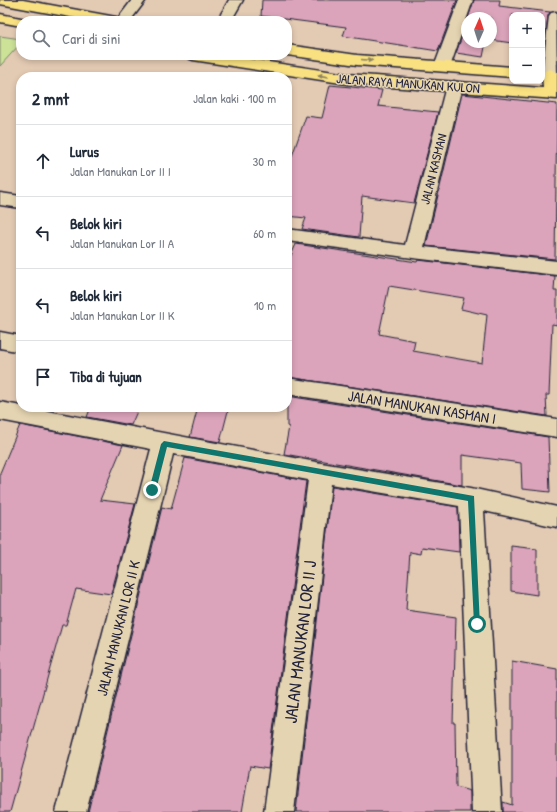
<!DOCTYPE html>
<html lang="id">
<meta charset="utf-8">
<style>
body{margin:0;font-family:"Patrick Hand",sans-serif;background:#f6f6f7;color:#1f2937}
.controls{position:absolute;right:12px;top:12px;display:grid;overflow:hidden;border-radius:8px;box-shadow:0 2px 6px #0003}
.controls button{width:36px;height:36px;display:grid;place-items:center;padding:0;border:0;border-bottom:1px solid #e0e1e3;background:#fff;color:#1f2937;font:20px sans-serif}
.compass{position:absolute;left:461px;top:12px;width:36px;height:36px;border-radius:50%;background:#fff;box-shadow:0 2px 6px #0003;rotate:3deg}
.stop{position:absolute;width:12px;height:12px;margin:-9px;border:3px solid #0f766e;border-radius:50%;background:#fff}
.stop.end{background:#0f766e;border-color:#fff;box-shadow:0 1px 4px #0008}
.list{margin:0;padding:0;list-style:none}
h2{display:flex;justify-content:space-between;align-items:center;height:52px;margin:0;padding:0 16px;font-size:17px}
h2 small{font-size:13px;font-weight:400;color:#747a83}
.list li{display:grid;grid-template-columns:26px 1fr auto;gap:12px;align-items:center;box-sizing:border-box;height:72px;padding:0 16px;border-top:1px solid #e0e1e3}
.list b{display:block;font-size:15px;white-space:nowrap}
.list p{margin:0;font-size:13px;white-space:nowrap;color:#747a83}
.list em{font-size:13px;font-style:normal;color:#747a83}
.icon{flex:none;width:22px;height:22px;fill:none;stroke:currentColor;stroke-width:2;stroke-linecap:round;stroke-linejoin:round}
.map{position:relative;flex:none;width:557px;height:812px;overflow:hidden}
.search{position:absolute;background:#fff;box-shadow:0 2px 6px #0003;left:16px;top:16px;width:276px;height:44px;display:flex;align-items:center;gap:10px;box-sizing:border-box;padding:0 14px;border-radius:16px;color:#747a83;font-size:15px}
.panel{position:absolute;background:#fff;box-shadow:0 2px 6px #0003;left:16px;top:72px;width:276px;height:340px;border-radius:16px}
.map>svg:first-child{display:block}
</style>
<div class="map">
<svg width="557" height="812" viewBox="0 0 557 812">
<rect width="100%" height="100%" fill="#e3cab3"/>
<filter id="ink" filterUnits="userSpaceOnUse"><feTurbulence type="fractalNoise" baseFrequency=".025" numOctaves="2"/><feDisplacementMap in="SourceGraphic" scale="8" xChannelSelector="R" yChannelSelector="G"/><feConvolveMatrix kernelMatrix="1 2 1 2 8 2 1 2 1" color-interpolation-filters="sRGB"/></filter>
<g filter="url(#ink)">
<path fill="#cbe297" stroke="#768269" d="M0 36 21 39V43L0 66Z"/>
<path fill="#dba4ba" stroke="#22223b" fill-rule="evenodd" d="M262 0H457L438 51 343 36 346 27 261 16Z
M474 0H500L499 6 550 12 548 16 544 47H542V15H512V43L491 40V18H468Z
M467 22V42H486L483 57 456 53Z
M330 85 382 90 378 106 438 112 414 203 362 196 359 237 302 229 306 218 287 216V156H292L306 116 322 118Z
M462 94 557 104 555 259 426 246Z
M296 244 417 262 418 260 555 276 554 291H557V325L552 324 549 395H546L547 416 287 377V265ZM389 286 464 298 461 309 487 315 482 363 413 351 415 341 379 334Z
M287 396 548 437 550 492 522 489 521 463 462 455V485L284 454 289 427 287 426Z
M91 407H139L131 425 87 417Z
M198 407H229L220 442 190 437Z
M20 425 123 445 100 500 135 504 111 594 76 589 66 625H62L10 812H0V473Z
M185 458 306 481 268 769 250 766 242 812H88L162 507 171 509Z
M332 486 458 507 459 552 422 547 421 554 410 552 406 610 456 617 453 723H455L456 787 470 791V812H296Z
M511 546 537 549V595L511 591Z
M512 661 557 669V812H503V802L512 805Z"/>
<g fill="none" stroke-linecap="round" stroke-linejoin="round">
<defs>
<path id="minor" d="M132 0H146L130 21H116Z
M229 0H243L231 21H217Z
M459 0H473L450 67 447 70H437L434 67Z
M556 12 557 75 550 79 545 77 542 74 549 16 551 13Z
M454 81 460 83 462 86 424 247 557 261V275L413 258 287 241V229L405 245 446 86 448 83Z
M0 193 21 196V208L0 205Z
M0 332 21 336V352L0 348Z
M287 378 557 419V437L287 394Z
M0 402 321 463 471 488 557 507V527L484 511 502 812H472L459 506 331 484 294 812H264L308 480 173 454 86 812H56L151 449 0 420Z"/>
<path id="major" d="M0 0H23L116 17 121 18 123 21H92L0 4Z
M0 14 26 19 28 21H21V26L0 22Z
M287 45 357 55 512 67V77L357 65 287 55Z
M185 55H222L347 74 543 88 542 74 545 71 550 69 557 73V99L347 84 193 60 188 58Z"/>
</defs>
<use href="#minor" stroke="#22223b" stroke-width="3"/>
<use href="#major" stroke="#22223b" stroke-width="3"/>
<use href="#minor" fill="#e5d4b1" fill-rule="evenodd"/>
<use href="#major" fill="#f9e181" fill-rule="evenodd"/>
</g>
<defs><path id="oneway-solid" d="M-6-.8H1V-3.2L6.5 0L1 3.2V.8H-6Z"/></defs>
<g fill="#8e825e">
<use href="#oneway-solid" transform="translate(367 60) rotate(5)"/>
<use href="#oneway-solid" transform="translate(323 76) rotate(-172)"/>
</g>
</g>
<path fill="#0f766e" d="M164 441 474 496 480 626H475L474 624 468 501 167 447 156 490 152 493 149 490 161 444Z"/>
<g text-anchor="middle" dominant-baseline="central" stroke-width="3" stroke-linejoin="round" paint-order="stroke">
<g font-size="13" fill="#22223b" stroke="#e5d4b1">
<text transform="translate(408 83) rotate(4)">JALAN RAYA MANUKAN KULON</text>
<text transform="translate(433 169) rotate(-76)">JALAN KASMAN</text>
</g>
<g font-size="15" fill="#22223b" stroke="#e5d4b1">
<text transform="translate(422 407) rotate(9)">JALAN MANUKAN KASMAN I</text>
<text transform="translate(118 628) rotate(-76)">JALAN MANUKAN LOR II K</text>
</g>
<g font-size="18" fill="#22223b" stroke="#e5d4b1">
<text transform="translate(300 642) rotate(-83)">JALAN MANUKAN LOR II J</text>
</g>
</g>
</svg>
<div class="controls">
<button>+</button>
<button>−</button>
</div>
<svg class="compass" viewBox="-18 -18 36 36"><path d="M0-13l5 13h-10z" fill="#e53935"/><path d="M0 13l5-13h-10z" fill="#747a83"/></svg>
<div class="stop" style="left:477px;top:624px"></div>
<div class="stop end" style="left:152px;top:490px"></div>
<div class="search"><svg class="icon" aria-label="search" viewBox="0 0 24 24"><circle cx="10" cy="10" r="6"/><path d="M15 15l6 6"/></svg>Cari di sini</div>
<section class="panel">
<h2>2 mnt<small>Jalan kaki · 100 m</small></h2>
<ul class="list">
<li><svg class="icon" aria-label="ahead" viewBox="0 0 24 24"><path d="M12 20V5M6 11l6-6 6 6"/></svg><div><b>Lurus</b><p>Jalan Manukan Lor II I</p></div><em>30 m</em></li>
<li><svg class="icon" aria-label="left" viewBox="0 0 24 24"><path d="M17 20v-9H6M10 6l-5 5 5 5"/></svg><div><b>Belok kiri</b><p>Jalan Manukan Lor II A</p></div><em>60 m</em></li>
<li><svg class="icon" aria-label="left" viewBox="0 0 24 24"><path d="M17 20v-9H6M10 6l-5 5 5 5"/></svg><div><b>Belok kiri</b><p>Jalan Manukan Lor II K</p></div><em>10 m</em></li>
<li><svg class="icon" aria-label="arrive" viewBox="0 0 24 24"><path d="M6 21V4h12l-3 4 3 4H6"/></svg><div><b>Tiba di tujuan</b></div></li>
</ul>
</section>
</div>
